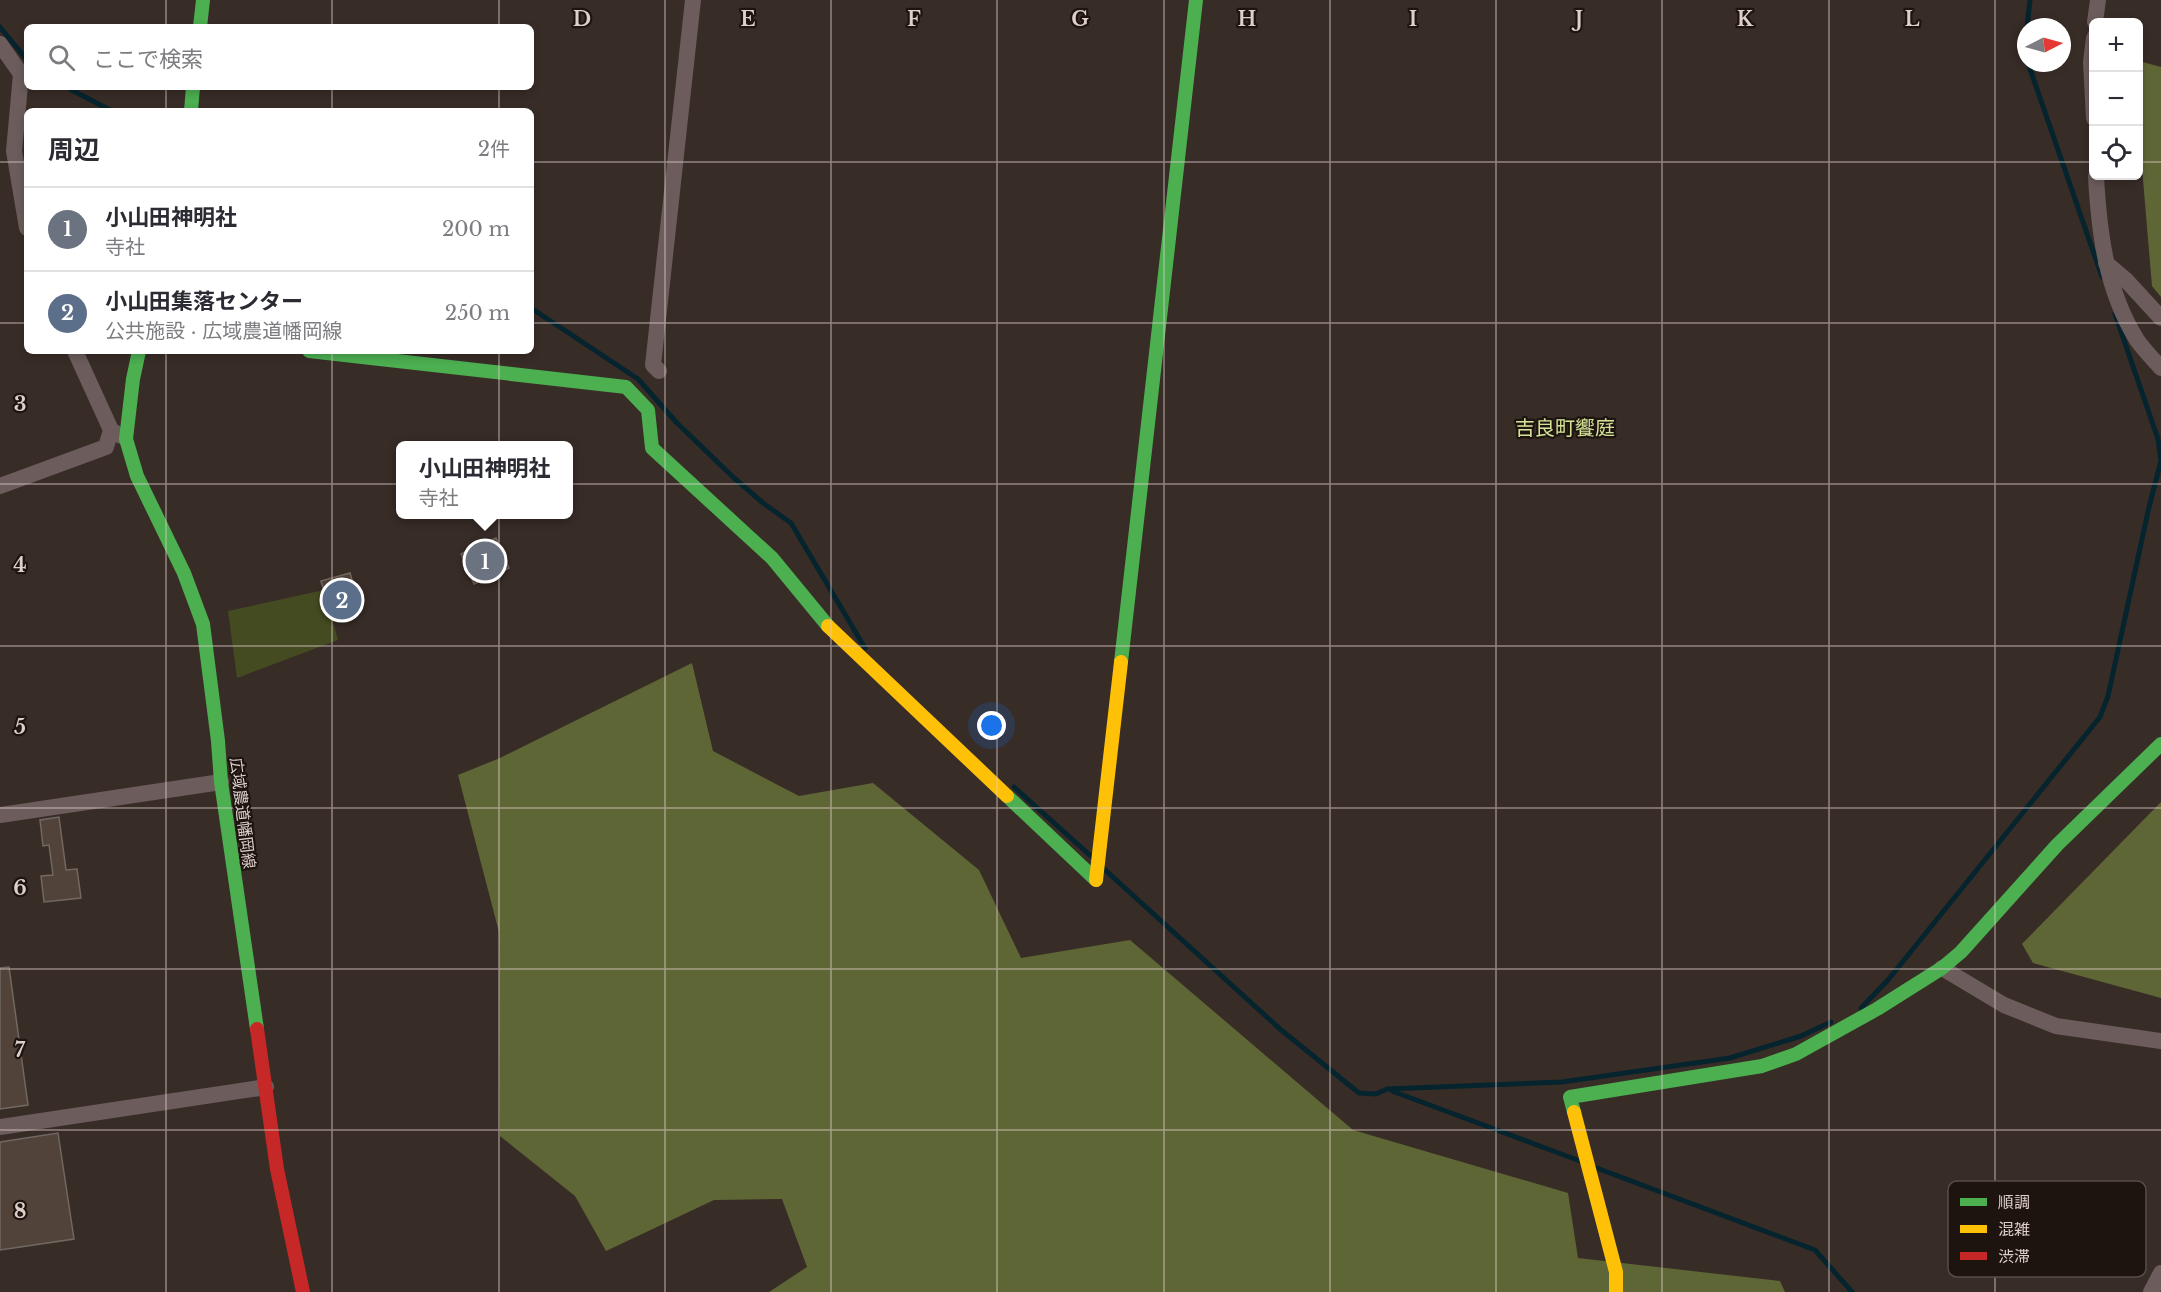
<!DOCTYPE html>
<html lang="ja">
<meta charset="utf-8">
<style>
body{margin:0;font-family:"Libre Baskerville","Noto Sans JP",serif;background:#f2f2f3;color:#2b2b33}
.controls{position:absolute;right:18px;top:18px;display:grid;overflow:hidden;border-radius:9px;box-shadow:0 3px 9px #0003}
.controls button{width:54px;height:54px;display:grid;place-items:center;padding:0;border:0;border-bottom:2px solid #e1e1e2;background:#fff;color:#2b2b33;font:30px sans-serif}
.compass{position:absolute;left:2017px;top:18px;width:54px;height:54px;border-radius:50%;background:#fff;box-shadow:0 3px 9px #0003;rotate:84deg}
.you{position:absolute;left:992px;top:726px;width:21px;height:21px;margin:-15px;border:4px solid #fff;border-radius:50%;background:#1a73e8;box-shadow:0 0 0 9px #1a73e833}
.badge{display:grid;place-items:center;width:39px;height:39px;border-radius:50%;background:#1a73e8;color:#fff;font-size:20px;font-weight:700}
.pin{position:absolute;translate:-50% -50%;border:3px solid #fff;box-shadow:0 2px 6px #0006}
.popup{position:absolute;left:396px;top:441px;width:177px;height:78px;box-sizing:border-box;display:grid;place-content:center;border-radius:9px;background:#fff;filter:drop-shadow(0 2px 4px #0005);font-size:20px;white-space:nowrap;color:#7c7c81}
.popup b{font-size:22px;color:#2b2b33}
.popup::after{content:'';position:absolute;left:50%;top:100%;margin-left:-12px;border:12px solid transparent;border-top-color:#fff}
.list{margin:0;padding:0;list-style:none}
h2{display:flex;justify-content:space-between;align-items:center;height:78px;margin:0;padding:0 24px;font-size:26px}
h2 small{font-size:20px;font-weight:400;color:#7c7c81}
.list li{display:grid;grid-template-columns:39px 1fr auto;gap:18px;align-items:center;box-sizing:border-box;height:84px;padding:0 24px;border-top:2px solid #e1e1e2}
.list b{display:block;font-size:22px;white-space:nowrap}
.list p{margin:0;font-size:20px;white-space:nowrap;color:#7c7c81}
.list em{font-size:20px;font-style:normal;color:#7c7c81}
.icon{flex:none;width:33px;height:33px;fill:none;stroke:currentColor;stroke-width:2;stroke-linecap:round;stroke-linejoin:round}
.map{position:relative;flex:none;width:2161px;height:1292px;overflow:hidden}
.search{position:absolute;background:#fff;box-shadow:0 3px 9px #0003;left:24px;top:24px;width:510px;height:66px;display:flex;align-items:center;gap:15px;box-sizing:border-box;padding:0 21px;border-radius:9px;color:#7c7c81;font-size:22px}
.panel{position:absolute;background:#fff;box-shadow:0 3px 9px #0003;left:24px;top:108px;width:510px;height:246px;border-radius:9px}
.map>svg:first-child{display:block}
</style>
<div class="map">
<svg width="2161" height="1292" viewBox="0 0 2161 1292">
<rect width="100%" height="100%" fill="#382c27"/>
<path fill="#454b21" d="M324 590 338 640 237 678 228 611Z"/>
<path fill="#5f6636" d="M2139 61 2161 67V297L2152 286 2139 132Z
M692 663 713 751 799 796 873 783 979 870 1021 958 1130 940 1353 1130 1568 1193 1578 1258 1780 1281 1785 1292H769L807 1267 782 1199 714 1200 606 1251 575 1196 500 1136 499 932 458 775 500 758Z
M2161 802V998L2033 963 2022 944Z"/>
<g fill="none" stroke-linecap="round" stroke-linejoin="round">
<path stroke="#05242e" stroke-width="5" d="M0 27 27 60
M2027 27 2030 0
M2026 40V58
M2028 63 2102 277
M66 87 112 111
M531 308 638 379 677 423 733 477 763 503 791 523 865 648
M1014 787 1092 857
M1103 868 1280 1029 1349 1085 1359 1093 1376 1094 1387 1089 1562 1082 1730 1058 1801 1036 1831 1022
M1861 1008 1888 980 2100 717 2108 696 2149 507 2161 461 2158 439 2115 314
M1392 1091 1580 1161
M1594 1167 1815 1250 1852 1292"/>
</g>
<path fill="#51433a" stroke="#716862" stroke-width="1.5" d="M496 538 509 568 474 584 461 554Z
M350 573 361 610 332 619 321 581Z
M59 817 66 870 77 869 81 898 44 902 41 876 53 875 49 845 43 846 40 820Z
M9 967 28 1105 0 1109V968Z
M58 1133 74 1239 0 1250V1142Z"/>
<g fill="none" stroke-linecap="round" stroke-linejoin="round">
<path stroke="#6c5c5c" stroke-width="16" d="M2095 22 2098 0
M2094 38 2091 62 2094 118
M0 44 21 74 14 151 27 228
M2096 176C2099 233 2106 290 2137 340 2144 350 2153 359 2161 368
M2106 263 2125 279 2161 318
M75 351 111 430 121 436
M659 371 653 365 693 0
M0 486 106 447 111 430
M0 815 221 782
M1942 968 2004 1005 2056 1026 2161 1041
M0 1127 266 1087
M2151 1292 2161 1273"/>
<path stroke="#4caf50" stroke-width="14" d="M200 27 203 0
M191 111 193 87
M139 351 133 379 126 439 137 476 184 573 203 624 218 741 221 782 257 1029
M309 351 626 387 648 410 652 448 772 558 828 626
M1121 662 1196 0
M1007 796 1096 880
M1574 1112 1570 1097 1762 1066 1796 1054 1877 1009 1942 968 1961 952 2057 845 2161 744"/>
<path stroke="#ffc107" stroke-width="14" d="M828 626 1007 796
M1096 880 1121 662
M1574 1112 1616 1272V1292"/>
<path stroke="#c62828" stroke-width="14" d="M257 1029 277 1169 303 1292"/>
</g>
<path fill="none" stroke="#decfca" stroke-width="1.5" stroke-opacity="0.55" d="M166 0V27M332 0V27M499 0V27M665 0V1292M831 0V1292M997 0V1292M1164 0V1292M1330 0V1292M1496 0V1292M1662 0V1292M1829 0V1292M1995 0V1292M166 87V111M332 87V111M499 87V111M0 162H27M531 162H2094M2138 162H2161M0 323H27M531 323H2161M166 351V1292M332 351V1292M499 351V1292M0 484H2161M0 646H2161M0 808H2161M0 969H2161M0 1130H2161"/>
<g text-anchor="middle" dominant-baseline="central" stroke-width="4.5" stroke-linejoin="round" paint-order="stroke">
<g font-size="16" fill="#decfca" stroke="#1d1410">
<text transform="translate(243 813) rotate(83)">広域農道幡岡線</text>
</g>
<g font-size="20" fill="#d5e396" stroke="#1d1410">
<text x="1565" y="428">吉良町饗庭</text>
</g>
</g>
<rect x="1948" y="1181" width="198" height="96" rx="9" fill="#1d1410" stroke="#574c48" stroke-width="1.5"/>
<rect x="1960" y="1198" width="27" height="8" fill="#4caf50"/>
<rect x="1960" y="1225" width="27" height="8" fill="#ffc107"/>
<rect x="1960" y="1252" width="27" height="8" fill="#c62828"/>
<g font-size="16" fill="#decfca">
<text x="1998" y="1208">順調</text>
<text x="1998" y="1235">混雑</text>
<text x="1998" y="1262">渋滞</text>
</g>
<g font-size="20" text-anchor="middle" font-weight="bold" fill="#decfca" stroke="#1d1410" stroke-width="4.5" stroke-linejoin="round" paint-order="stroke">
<text x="582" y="26">D</text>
<text x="748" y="26">E</text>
<text x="914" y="26">F</text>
<text x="1080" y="26">G</text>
<text x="1247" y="26">H</text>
<text x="1413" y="26">I</text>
<text x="1579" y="26">J</text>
<text x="1745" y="26">K</text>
<text x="1912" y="26">L</text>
<text x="20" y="411">3</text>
<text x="20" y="572">4</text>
<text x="20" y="734">5</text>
<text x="20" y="895">6</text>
<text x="20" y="1057">7</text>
<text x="20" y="1218">8</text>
</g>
</svg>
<div class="controls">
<button>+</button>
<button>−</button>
<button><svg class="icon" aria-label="locate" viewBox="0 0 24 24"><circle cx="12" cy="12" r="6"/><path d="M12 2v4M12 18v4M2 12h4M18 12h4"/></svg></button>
</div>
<svg class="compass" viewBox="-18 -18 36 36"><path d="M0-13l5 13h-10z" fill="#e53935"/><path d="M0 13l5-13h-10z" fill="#7c7c81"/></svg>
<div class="you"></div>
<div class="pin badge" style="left:485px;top:561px;background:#6b7280">1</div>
<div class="popup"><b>小山田神明社</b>寺社</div>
<div class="pin badge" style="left:342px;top:600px;background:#5c6f8a">2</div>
<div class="search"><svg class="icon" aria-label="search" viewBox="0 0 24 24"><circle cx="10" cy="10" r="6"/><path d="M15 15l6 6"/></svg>ここで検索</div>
<section class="panel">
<h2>周辺<small>2件</small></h2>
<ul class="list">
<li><span class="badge" style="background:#6b7280">1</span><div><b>小山田神明社</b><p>寺社</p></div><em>200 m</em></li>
<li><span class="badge" style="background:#5c6f8a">2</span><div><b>小山田集落センター</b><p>公共施設 · 広域農道幡岡線</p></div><em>250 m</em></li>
</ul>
</section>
</div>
